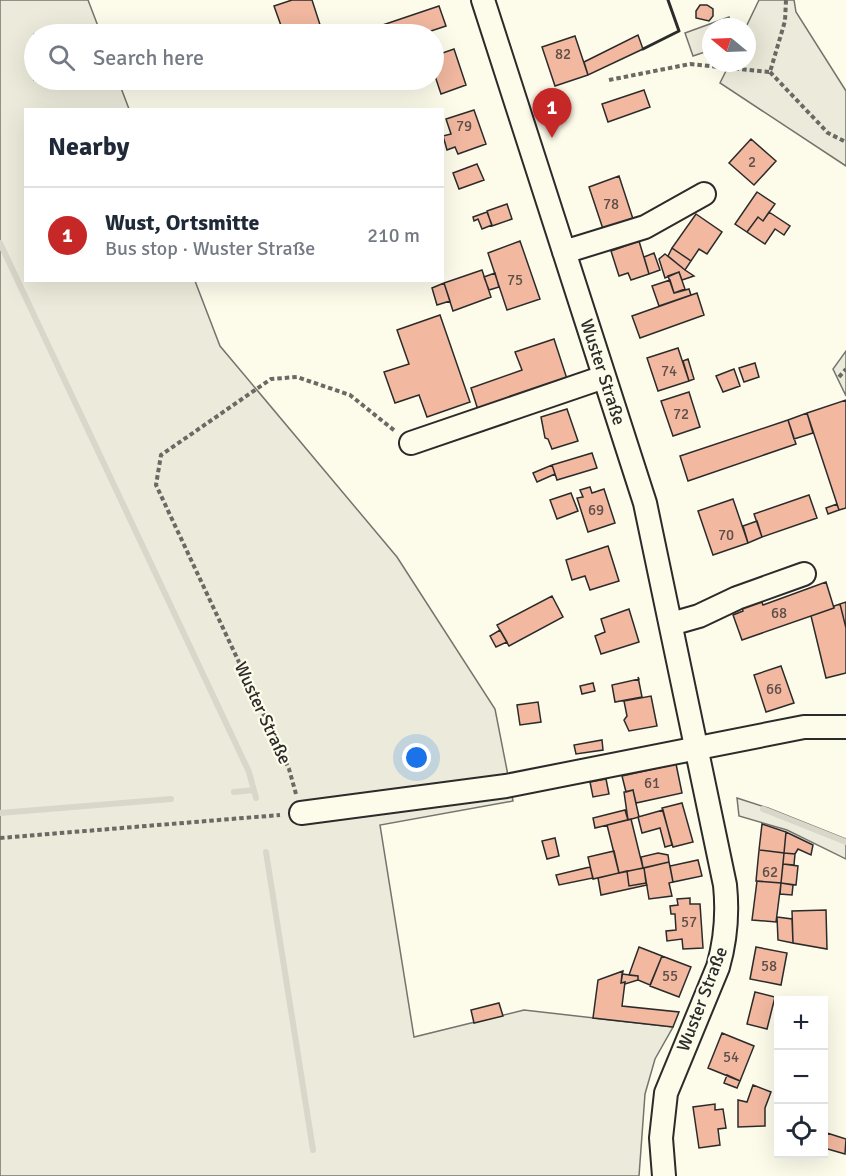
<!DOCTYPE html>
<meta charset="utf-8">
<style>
body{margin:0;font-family:Signika,sans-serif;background:#f6f6f7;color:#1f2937}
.controls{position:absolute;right:18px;bottom:18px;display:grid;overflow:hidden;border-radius:0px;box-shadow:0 6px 24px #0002}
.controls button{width:54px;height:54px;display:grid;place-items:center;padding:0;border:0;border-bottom:2px solid #e0e1e3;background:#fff;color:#1f2937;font:30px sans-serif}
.compass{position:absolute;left:702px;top:18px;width:54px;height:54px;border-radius:50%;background:#fff;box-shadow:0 6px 24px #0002;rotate:289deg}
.you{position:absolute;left:417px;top:758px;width:21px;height:21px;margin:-15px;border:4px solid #fff;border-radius:50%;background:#1a73e8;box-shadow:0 0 0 9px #1a73e833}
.badge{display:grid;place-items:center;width:39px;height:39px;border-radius:50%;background:#c62828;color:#fff;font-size:20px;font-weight:700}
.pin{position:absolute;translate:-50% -50px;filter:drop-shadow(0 2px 3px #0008)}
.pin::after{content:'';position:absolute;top:32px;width:21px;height:18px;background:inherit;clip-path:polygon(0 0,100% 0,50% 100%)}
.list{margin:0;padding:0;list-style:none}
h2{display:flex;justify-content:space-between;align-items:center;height:78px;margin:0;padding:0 24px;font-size:26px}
h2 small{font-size:20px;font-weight:400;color:#747a83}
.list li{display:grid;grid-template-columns:39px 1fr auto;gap:18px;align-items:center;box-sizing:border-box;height:96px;padding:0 24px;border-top:2px solid #e0e1e3}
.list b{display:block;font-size:22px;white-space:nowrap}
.list p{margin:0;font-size:20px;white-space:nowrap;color:#747a83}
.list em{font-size:20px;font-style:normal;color:#747a83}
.icon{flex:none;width:33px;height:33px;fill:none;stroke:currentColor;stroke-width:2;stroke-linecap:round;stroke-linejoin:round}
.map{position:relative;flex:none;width:846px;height:1176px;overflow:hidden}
.search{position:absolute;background:#fff;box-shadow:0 6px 24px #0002;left:24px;top:24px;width:420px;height:66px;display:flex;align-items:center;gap:15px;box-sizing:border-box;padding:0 21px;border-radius:33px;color:#747a83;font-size:22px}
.panel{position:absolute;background:#fff;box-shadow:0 6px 24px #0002;left:24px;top:108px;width:420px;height:174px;border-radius:0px}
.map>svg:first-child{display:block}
</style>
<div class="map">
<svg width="846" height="1176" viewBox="0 0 846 1176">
<rect width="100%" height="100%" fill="#fdfbea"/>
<path fill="#ecebdb" stroke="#74746e" stroke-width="1.5" d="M0 0H88L101 34H34V80H118L129 109 26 110V280L195 281 220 346 397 557 495 709 513 801 380 825 414 1037 524 1010 673 1027 655 1059 645 1094 639 1176H0Z
M759 0H794L796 12 846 91V166L720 83 730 63H747L746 27Z
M729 17 733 27H711V50L693 56 685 33Z
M846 351V396L833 369Z
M737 798 768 808 846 839V859L787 830 739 816Z"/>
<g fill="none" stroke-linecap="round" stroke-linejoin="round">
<path stroke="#d8d7c9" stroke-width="6" d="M0 243 249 772 256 798
M234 792 254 790
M763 809 846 842
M0 813 171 799
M266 852 313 1150"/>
</g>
<path fill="#f2b8a0" stroke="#2b2b2b" stroke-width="1.5" d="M292 0H312L323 34H284L274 6Z
M700 5H707L713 9V16L709 21 696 18V11Z
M439 6 446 26 422 34H356Z
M638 35 643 49 588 75 584 62Z
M575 36 588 75 555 86 542 47Z
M454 49 466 85 441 94 434 73V56Z
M644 90 650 107 608 122 602 104Z
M474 110 486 144 458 154 455 147 447 150 443 136 451 134 446 119Z
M751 139 776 161 754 185 729 163Z
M477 164 484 180 459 189 453 173Z
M619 176 634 222 604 232 589 187Z
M757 192 775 204 763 221 758 217 747 232 735 224Z
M507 204 512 219 492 226 487 211Z
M487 212 492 225 482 229 478 219 474 221 473 217Z
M769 212 790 226 784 235 775 229 765 244 747 232 758 217 763 221Z
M696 214 722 232 707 254 699 249 691 261 672 248Z
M520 241 540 299 507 310 488 253Z
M639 241 649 274 631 280 628 273 619 276 611 251Z
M672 248 691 261 685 270 668 256Z
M654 253 660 270 649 274 644 257Z
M665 254 685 270 694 276 682 280 679 272 665 278 659 259Z
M482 270 491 297 453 311 444 283Z
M679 272 685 289 674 293 668 276Z
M495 273 499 287 489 290 484 277Z
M670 280 674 293 689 289 691 295 659 306 652 286Z
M444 283 450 301 437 305 432 288Z
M697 293 704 315 640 338 632 316Z
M440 315 470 402 427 417 419 395 395 403 384 372 409 364 397 330Z
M554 339 568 382 479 413 471 388 522 370 515 352Z
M678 348 689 381 658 391 647 358Z
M688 359 694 379 689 381 683 361Z
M755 363 759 377 744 382 739 368Z
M734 369 740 386 723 392 716 376Z
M689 392 700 427 673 436 661 401Z
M846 400V508L839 510 807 413Z
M567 409 578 441 552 449 548 439 545 438 541 417Z
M807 413 813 433 794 439 788 420Z
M788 420 796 444 688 481 680 456Z
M592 453 597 468 557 480 552 465Z
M552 465 555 474 537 482 533 473Z
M590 487 592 493 604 489 615 523 588 532 577 498 583 497 580 490Z
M571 493 578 511 557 519 550 500Z
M809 495 817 518 762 537 754 514Z
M733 499 748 543 713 555 698 511Z
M837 504 839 510 828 514 826 508Z
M757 521 762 537 748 543 743 526Z
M608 546 619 581 590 590 585 576 572 580 566 560Z
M826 582 834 608 742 640 733 615 743 611 740 601 759 595 763 605Z
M552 596 563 617 509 646 497 625Z
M846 602V628L840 604Z
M840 604 846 628V673L826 678 811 616 834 608V606Z
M629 609 639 642 601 654 595 636 605 632 601 619Z
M500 630 507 642 496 647 490 636Z
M781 666 794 703 766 712 754 675Z
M638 677 642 697 615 702 612 685 639 679Z
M593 683 595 691 582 694 580 686Z
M651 696 657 726 629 731 624 720 627 716 624 701Z
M538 702 541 722 520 725 517 705Z
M602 740 603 750 576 754 574 745Z
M676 764 682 793 636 803 633 790 626 792 622 776Z
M606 779 609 794 593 797 590 782Z
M633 790 639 817 628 820 624 792Z
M682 803 693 842 673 847 662 808Z
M625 810 628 820 595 828 593 818Z
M663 810 672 845 665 847 660 828 642 833 638 817Z
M631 819 643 868 619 873 607 825Z
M762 824 786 832 784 853 759 850Z
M786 832 813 845 811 855 798 849 795 854 784 853Z
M555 838 559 856 547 859 542 841Z
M759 850 784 853 781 883 756 881Z
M614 851 619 873 593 879 588 857Z
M658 853 668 855 669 862 643 868 641 857Z
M784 853 795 854 794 865 783 864Z
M698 860 702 876 673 882 670 866Z
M669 862 673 882 669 883 672 896 649 899 644 868Z
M783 864 798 866 796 885 781 883Z
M590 867 593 878 559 885 556 875Z
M644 868 646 883 629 886 627 871Z
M627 871 629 886 646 883 647 885 601 895 598 878Z
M757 881 781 883 776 922 752 920Z
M781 883 793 885 792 895 780 894Z
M690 898V904H700L703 948 683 949 682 939 667 941 666 931 676 930 675 914H671L670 906 678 905 677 899Z
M826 910 827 949 793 943 792 911Z
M777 917 792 919 793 943 778 940Z
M639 947 662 956 650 985 638 980V976L629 975Z
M756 947 787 953 781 985 750 979Z
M662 956 691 967 679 997 650 986Z
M623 971 621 983 625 982 622 1006 679 1012 673 1027 593 1018 598 980Z
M622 974 638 976V980L625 984V982L621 983Z
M755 992 775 997 767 1029 747 1024Z
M499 1003 503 1016 474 1023 471 1010Z
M722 1033 754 1046 740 1081 708 1068Z
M727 1075 740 1081 737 1088 724 1083Z
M753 1085 771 1092 765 1108V1126L738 1127V1100L747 1102Z
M715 1104V1110L723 1109 726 1128 718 1129 720 1145 699 1148 693 1107Z
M827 1133 846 1139 845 1154 824 1148Z"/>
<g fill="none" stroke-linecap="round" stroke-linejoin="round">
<defs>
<path id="minor" d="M483 0 645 503 725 885C728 914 726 939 718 967L666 1093 661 1138 664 1176
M564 252 645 227 704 194
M411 443 604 377
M671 624 699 616 737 598 804 574
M301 813 506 786 804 727H846"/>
</defs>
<use href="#minor" stroke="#2b2b2b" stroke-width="26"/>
<path stroke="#6a6964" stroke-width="4" stroke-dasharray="4.5 3" stroke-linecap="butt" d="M770 72 828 133 846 142
M609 80 690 64 770 72 785 21 786 0
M839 377 846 369
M296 794 289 769 156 485 161 455 271 379 297 377 350 395 395 431
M0 838 280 815"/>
<use href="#minor" stroke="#fdfbea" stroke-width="22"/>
<path stroke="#2b2b2b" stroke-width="3" d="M643 49 679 31 668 0"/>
</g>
<g text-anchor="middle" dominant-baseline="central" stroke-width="4.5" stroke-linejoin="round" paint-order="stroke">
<g font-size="15" fill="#5d4e48">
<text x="563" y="54">82</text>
<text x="464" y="126">79</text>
<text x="752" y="162">2</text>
<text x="611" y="204">78</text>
<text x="515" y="280">75</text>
<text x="669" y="371">74</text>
<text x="681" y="414">72</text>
<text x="596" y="510">69</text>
<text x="726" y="535">70</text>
<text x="779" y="613">68</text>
<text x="774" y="689">66</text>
<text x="652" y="783">61</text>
<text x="770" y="872">62</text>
<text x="689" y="922">57</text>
<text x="769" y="966">58</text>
<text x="670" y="976">55</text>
<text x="731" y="1057">54</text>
</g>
<g font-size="18" fill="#2b2b2b" stroke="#fdfbea">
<text transform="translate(603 372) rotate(72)">Wuster Straße</text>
<text transform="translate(263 713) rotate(65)">Wuster Straße</text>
<text transform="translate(702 999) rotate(-69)">Wuster Straße</text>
</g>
</g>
</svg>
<div class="controls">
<button>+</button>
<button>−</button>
<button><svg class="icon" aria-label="locate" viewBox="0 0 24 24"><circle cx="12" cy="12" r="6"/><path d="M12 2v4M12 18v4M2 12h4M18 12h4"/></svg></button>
</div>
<svg class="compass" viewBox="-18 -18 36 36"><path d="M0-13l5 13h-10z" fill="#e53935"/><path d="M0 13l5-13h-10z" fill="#747a83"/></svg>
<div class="you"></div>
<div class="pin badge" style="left:552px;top:138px">1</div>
<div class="search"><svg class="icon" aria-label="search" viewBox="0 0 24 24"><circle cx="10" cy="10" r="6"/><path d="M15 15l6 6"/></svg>Search here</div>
<section class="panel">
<h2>Nearby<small></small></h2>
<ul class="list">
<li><span class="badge">1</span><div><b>Wust, Ortsmitte</b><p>Bus stop · Wuster Straße</p></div><em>210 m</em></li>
</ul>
</section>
</div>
